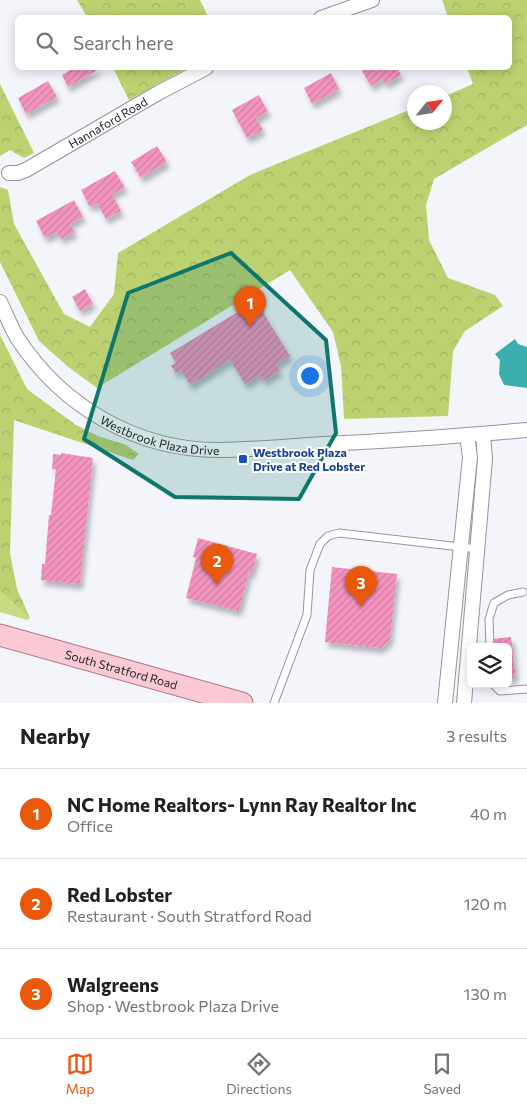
<!DOCTYPE html>
<meta charset="utf-8">
<style>
body{margin:0;font-family:Commissioner,sans-serif;background:#f6f6f6;color:#202124}
.controls{position:absolute;right:15px;bottom:15px;display:grid;overflow:hidden;border-radius:8px;box-shadow:0 2px 12px #0003}
.controls button{width:45px;height:45px;display:grid;place-items:center;padding:0;border:0;border-bottom:1px solid #e0e0e0;background:#fff;color:#202124;font:25px sans-serif}
.compass{position:absolute;left:407px;top:85px;width:45px;height:45px;border-radius:50%;background:#fff;box-shadow:0 2px 12px #0003;rotate:60deg}
.you{position:absolute;left:309px;top:375px;width:18px;height:18px;margin:-12px;border:4px solid #fff;border-radius:50%;background:#1a73e8;box-shadow:0 0 0 8px #1a73e833}
.badge{display:grid;place-items:center;width:32px;height:32px;border-radius:50%;background:#ea580c;color:#fff;font-size:16px;font-weight:700}
.pin{position:absolute;translate:-50% -41px;filter:drop-shadow(0 1px 2px #0008)}
.pin::after{content:'';position:absolute;top:26px;width:18px;height:15px;background:inherit;clip-path:polygon(0 0,100% 0,50% 100%)}
.list{margin:0;padding:0;list-style:none}
h2{display:flex;justify-content:space-between;align-items:center;height:65px;margin:0;padding:0 20px;font-size:21px}
h2 small{font-size:16px;font-weight:400;color:#757577}
.list li{display:grid;grid-template-columns:32px 1fr auto;gap:15px;align-items:center;box-sizing:border-box;height:90px;padding:0 20px;border-top:1px solid #e0e0e0}
.list b{display:block;font-size:19px;white-space:nowrap}
.list p{margin:0;font-size:16px;white-space:nowrap;color:#757577}
.list em{font-size:16px;font-style:normal;color:#757577}
.icon{flex:none;width:28px;height:28px;fill:none;stroke:currentColor;stroke-width:2;stroke-linecap:round;stroke-linejoin:round}
.map{position:relative;flex:none;width:527px;height:703px;overflow:hidden}
.search{position:absolute;background:#fff;box-shadow:0 2px 12px #0003;left:15px;right:15px;top:15px;height:55px;display:flex;align-items:center;gap:12px;box-sizing:border-box;padding:0 18px;border-radius:8px;color:#757577;font-size:19px}
.sheet{height:335px;background:#fff}
nav{display:flex;justify-content:space-around;align-items:center;box-sizing:border-box;height:70px;border-top:1px solid #e0e0e0;background:#fff;font-size:14px;color:#757577}
nav a{display:grid;justify-items:center;gap:2px}
nav .on{color:#ea580c}
.map>svg:first-child{display:block}
</style>
<div class="map">
<svg width="527" height="703" viewBox="0 0 527 703">
<defs>
<pattern id="forest-crowns" width="20" height="18" patternUnits="userSpaceOnUse" patternTransform="scale(1.25)"><rect width="20" height="18" fill="#bcd170"/><path d="M2 6a3 3 0 1 1 6 0M12 15a3 3 0 1 1 6 0" fill="none" stroke="#a1b361"/></pattern>
<pattern id="building-hatch" width="6" height="6" patternUnits="userSpaceOnUse" patternTransform="scale(1.25)"><rect width="6" height="6" fill="#f394bf"/><path d="M-1 1l2-2M0 6l6-6M5 7l2-2" fill="none" stroke="#d07fa4"/></pattern>
<filter id="shadow"><feDropShadow dx="3" dy="5.5" stdDeviation="2.5" flood-color="#0004"/></filter>
</defs>
<rect width="100%" height="100%" fill="#f4f5fb"/>
<path fill="#c6db82" d="M0 591 30 618 27 620 0 612Z"/>
<path fill="url(#forest-crowns)" d="M77 0H200L208 17H87Z
M442 0H527V125L434 179 426 205 429 240 448 278 495 295 503 306 465 331 453 351 448 416 344 419 341 366 333 332 290 270 97 388 67 366 39 341 0 262V187L8 190 14 224 64 314 90 327 114 294 118 253 250 175 414 108V122H444L445 96 473 84 467 68H510V18L448 17Z
M113 68H187L129 100Z
M0 84 34 153 24 158 10 150 0 156Z
M0 335 27 389 76 425 98 436 126 445 139 454 133 460 14 420 10 553 17 589 30 618 0 591Z"/>
<path fill="#3baeaf" d="M515 339 518 344 527 347V388L504 385 499 374 500 360 495 354Z"/>
<path fill="url(#building-hatch)" filter="url(#shadow)" d="M72 68H101L68 87 62 75 72 69Z
M368 68H397L401 75 386 84 382 79 371 86 362 71Z
M331 73 339 89 312 104 304 88Z
M48 81 57 97 26 114 18 98Z
M259 95 268 112 256 118 263 130 247 138 232 110Z
M157 146 167 162 141 178 131 162Z
M115 171 125 188 112 194 121 211 106 219 97 203 90 207 81 190Z
M74 200 83 217 70 224 75 232 61 239 57 232 45 238 36 221Z
M85 289 93 304 80 311 72 297Z
M256 301 290 356 276 364 280 371 263 381 260 375 245 384 230 360 190 385 181 370 176 373 171 366 176 363 170 353Z
M61 453 93 458 80 584 41 580 42 564H45L49 515H51L56 469H52L53 454 61 455Z
M198 538 257 554 252 573 249 572 239 611 186 598 196 558 193 557Z
M332 567 397 574 390 640 381 648 325 642Z
M511 637 515 672 514 678H508V647H495L493 646V639Z"/>
<g fill="none" stroke-linecap="round" stroke-linejoin="round">
<defs>
<path id="service" d="M490 647 489 619 494 603 508 595 523 592
M493 684 500 691 527 689
M274 703 307 615 310 570 320 544 328 536 339 533 478 549"/>
<g id="minor">
<path d="M321 18 372 0"/>
<path id="s1" d="M9 173H18L26 170 158 93 206 68"/>
<path id="s2" d="M0 302C6 314 11 328 18 339 62 406 136 450 218 450 253 450 288 446 323 444 391 441 459 436 527 430"/>
<path d="M445 703 470 457 467 435"/>
<path d="M464 703 485 459 483 434"/>
</g>
<g id="primary">
<path id="s3" d="M0 635 242 703"/>
</g>
</defs>
<use href="#service" stroke="#94959b" stroke-width="9"/>
<use href="#minor" stroke="#94959b" stroke-width="16"/>
<use href="#primary" stroke="#ae7887" stroke-width="23"/>
<use href="#service" stroke="#fff" stroke-width="7"/>
<use href="#minor" stroke="#fff" stroke-width="14"/>
<use href="#primary" stroke="#fbc9d6" stroke-width="21"/>
</g>
<path fill="#0f766e" fill-opacity="0.2" stroke="#0f766e" stroke-width="4" stroke-linejoin="round" d="M231 253 326 340 336 433 299 499 175 497 84 439 128 293Z"/>
<rect fill="#1a4fb4" stroke="#fff" stroke-width="2" x="238" y="454" width="10" height="10" rx="2.5"/>
<g text-anchor="middle" dominant-baseline="central" stroke-width="4" stroke-linejoin="round" paint-order="stroke">
<g font-size="12" fill="#242527" stroke="#fff">
<text stroke="none"><textPath href="#s1" startOffset="112">Hannaford Road</textPath></text>
<text stroke="none"><textPath href="#s2" startOffset="219">Westbrook Plaza Drive</textPath></text>
<text stroke="none"><textPath href="#s3" startOffset="126">South Stratford Road</textPath></text>
</g>
<g font-size="12" font-weight="bold" fill="#164399" stroke="#fff" text-anchor="start">
<text x="253" y="452">Westbrook Plaza<tspan x="253" dy="14">Drive at Red Lobster</tspan></text>
</g>
</g>
</svg>
<div class="controls">
<button><svg class="icon" aria-label="layers" viewBox="0 0 24 24"><path d="M12 4l9 5-9 5-9-5zM3 14l9 5 9-5"/></svg></button>
</div>
<svg class="compass" viewBox="-18 -18 36 36"><path d="M0-13l5 13h-10z" fill="#e53935"/><path d="M0 13l5-13h-10z" fill="#757577"/></svg>
<div class="you"></div>
<div class="pin badge" style="left:250px;top:327px">1</div>
<div class="pin badge" style="left:217px;top:585px">2</div>
<div class="pin badge" style="left:361px;top:607px">3</div>
<div class="search"><svg class="icon" aria-label="search" viewBox="0 0 24 24"><circle cx="10" cy="10" r="6"/><path d="M15 15l6 6"/></svg>Search here</div>
</div>
<section class="sheet">
<h2>Nearby<small>3 results</small></h2>
<ul class="list">
<li><span class="badge">1</span><div><b>NC Home Realtors- Lynn Ray Realtor Inc</b><p>Office</p></div><em>40 m</em></li>
<li><span class="badge">2</span><div><b>Red Lobster</b><p>Restaurant · South Stratford Road</p></div><em>120 m</em></li>
<li><span class="badge">3</span><div><b>Walgreens</b><p>Shop · Westbrook Plaza Drive</p></div><em>130 m</em></li>
</ul>
</section>
<nav>
<a class="on"><svg class="icon" aria-label="map" viewBox="0 0 24 24"><path d="M3 6l6-2 6 2 6-2v14l-6 2-6-2-6 2zM9 4v14M15 6v14"/></svg>Map</a>
<a><svg class="icon" aria-label="directions" viewBox="0 0 24 24"><path d="M12 3l9 9-9 9-9-9zM9 14v-3h6M13 9l2 2-2 2"/></svg>Directions</a>
<a><svg class="icon" aria-label="saved" viewBox="0 0 24 24"><path d="M7 4h10v16l-5-4-5 4z"/></svg>Saved</a>
</nav>
